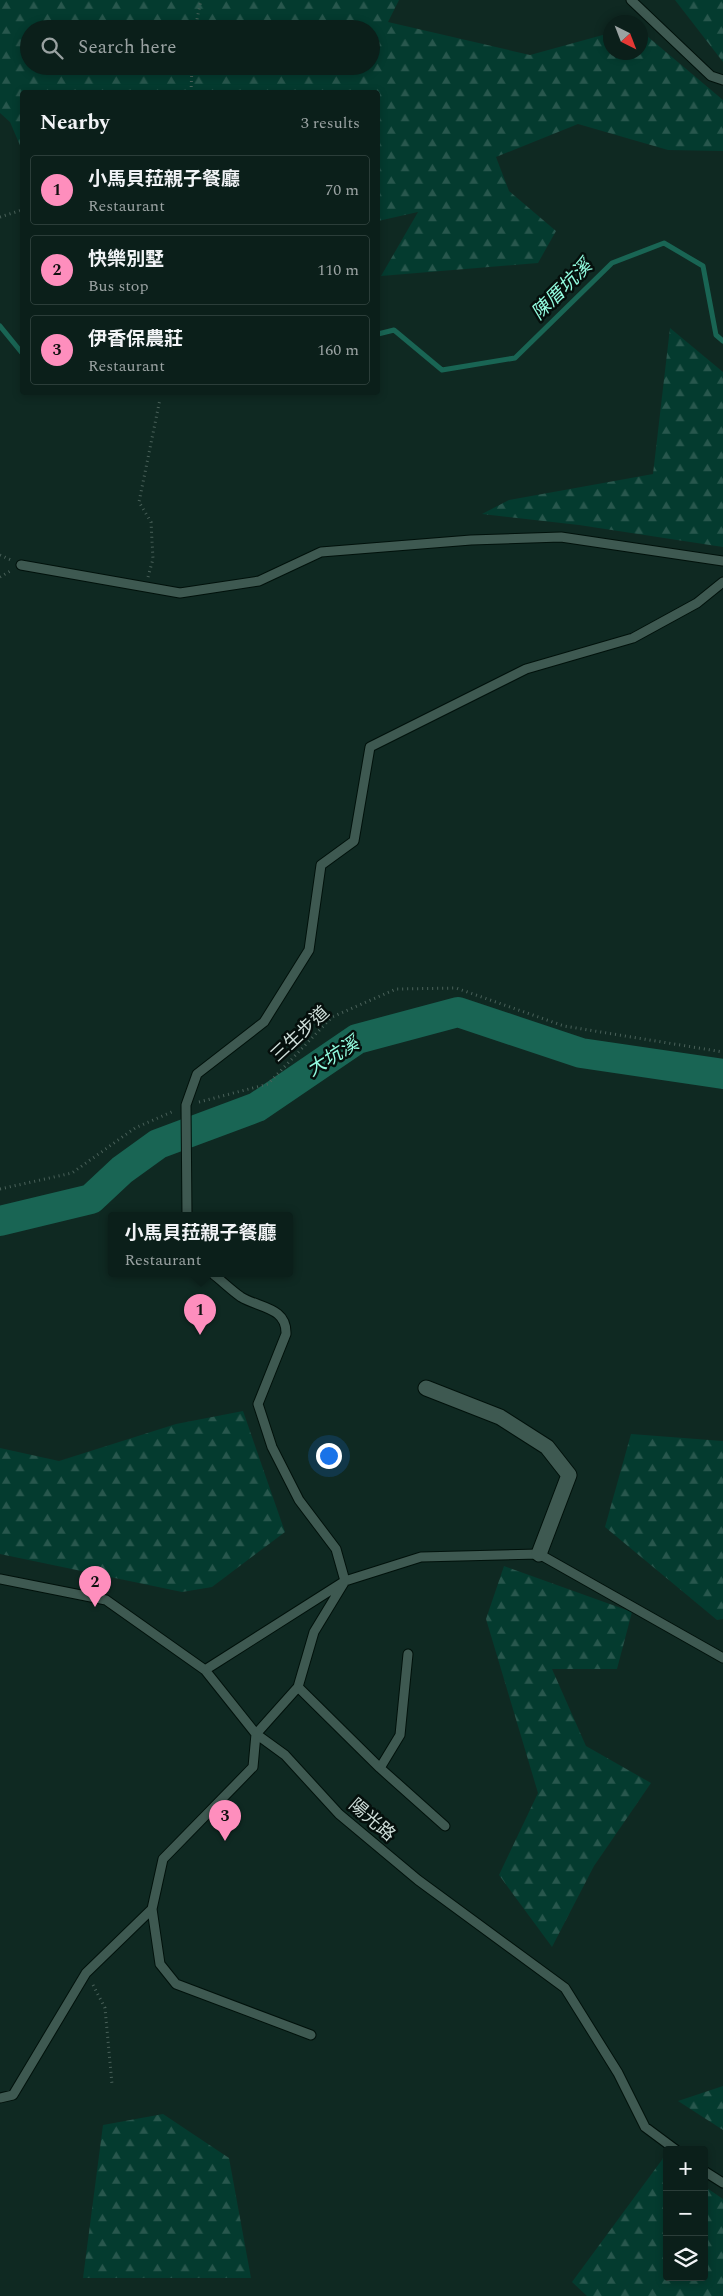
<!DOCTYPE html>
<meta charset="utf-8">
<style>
body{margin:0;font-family:Spectral,"Noto Sans TC",serif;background:#142723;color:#f1f3f6}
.controls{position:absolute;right:15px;bottom:15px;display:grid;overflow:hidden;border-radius:5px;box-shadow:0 2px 8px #0003}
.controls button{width:45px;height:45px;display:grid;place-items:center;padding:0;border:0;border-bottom:1px solid #2b3d39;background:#0b1f1a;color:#f1f3f6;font:25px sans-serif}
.compass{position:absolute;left:603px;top:15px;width:45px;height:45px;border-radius:50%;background:#0b1f1a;box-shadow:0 2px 8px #0003;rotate:138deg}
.you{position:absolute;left:328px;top:1455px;width:18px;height:18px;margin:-12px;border:4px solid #fff;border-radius:50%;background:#1a73e8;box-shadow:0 0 0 8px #1a73e833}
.badge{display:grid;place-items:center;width:32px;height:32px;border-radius:50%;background:#fe8ebd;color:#111;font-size:16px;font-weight:700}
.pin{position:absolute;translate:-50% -41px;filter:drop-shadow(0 1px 2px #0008)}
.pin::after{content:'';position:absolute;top:26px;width:18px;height:15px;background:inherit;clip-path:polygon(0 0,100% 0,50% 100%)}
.popup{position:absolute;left:108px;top:1212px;width:185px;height:65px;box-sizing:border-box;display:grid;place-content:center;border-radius:5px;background:#0b1f1a;filter:drop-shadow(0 1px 4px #0005);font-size:16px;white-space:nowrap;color:#9aa2a2}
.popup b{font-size:19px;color:#f1f3f6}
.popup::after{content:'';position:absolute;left:50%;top:100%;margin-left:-10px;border:10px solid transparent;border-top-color:#0b1f1a}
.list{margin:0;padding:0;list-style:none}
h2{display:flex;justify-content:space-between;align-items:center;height:65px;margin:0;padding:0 20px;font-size:21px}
h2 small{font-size:16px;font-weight:400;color:#9aa2a2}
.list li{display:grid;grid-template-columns:32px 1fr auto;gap:15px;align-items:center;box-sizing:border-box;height:70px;margin:0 10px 10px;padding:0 10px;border:1px solid #2b3d39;border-radius:5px}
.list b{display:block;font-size:19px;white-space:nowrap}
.list p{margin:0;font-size:16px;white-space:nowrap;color:#9aa2a2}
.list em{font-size:16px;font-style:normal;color:#9aa2a2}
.icon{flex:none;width:28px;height:28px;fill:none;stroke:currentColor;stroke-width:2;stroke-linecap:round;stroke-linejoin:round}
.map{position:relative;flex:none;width:723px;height:2296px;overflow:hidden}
.search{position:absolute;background:#0b1f1a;box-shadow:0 2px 8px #0003;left:20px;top:20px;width:360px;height:55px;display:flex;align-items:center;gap:12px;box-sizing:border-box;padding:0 18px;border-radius:28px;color:#9aa2a2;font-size:19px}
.panel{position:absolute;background:#0b1f1a;box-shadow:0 2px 8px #0003;left:20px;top:90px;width:360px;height:305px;border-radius:5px}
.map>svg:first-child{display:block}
</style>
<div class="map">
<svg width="723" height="2296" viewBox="0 0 723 2296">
<defs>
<pattern id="forest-firs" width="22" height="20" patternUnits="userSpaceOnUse" patternTransform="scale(1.25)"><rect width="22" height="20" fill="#043b2f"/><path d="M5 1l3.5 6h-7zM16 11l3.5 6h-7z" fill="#28574d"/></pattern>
</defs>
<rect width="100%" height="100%" fill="#0f2922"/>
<path fill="url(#forest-firs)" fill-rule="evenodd" d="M0 0H399L388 22 530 55 610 33V52H640L641 31 723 100V151L668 150 578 124 496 157 509 191 556 231 538 263 381 276 418 212 378 221V92H22V150L10 122 0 113ZM29 29H371V66H29Z
M675 0H723V62Z
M670 328 723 372V547L579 525 482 514 509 500 653 474Z
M243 1411 285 1532 212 1587 182 1592 0 1554V1448L59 1461 176 1424Z
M631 1434 723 1441V1619L717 1620 605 1527Z
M504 1566 632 1612 617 1669H552L586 1746 651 1783 594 1866 552 1947 499 1875 538 1793 486 1619Z
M723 2086V2130L678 2101Z
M163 2114 229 2158 251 2278H83L103 2125Z
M664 2157 667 2159V2277H704V2186L723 2199V2296H587L572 2282Z"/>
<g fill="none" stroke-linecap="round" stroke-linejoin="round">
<path stroke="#196554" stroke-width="5" d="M0 326 22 353
M378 334 394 330 442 370 515 358 612 263 664 243 703 266 716 335 723 341"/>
<path stroke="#196554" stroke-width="30" d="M0 1221 91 1199 122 1170 158 1144 257 1107 357 1039 458 1012 581 1053 723 1074"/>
<defs>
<path id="lane" d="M631 0 711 76 723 80
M21 565 180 593 259 581 321 552 471 540 561 537 723 561
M187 1216 186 1105 197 1074 264 1022 309 950 321 865 354 841 370 747 526 669 633 638 697 603 723 582
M0 1579 106 1600 205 1670 256 1734 285 1755 339 1814 418 1880 565 1988 618 2073 645 2127 676 2150
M205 1670 345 1581 421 1557 539 1554 723 1658
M298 1687 380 1768 445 1826
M380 1768 400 1735 408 1654
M152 1909 160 1964 176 1984 311 2035
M0 2098 13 2095 86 1973 152 1909 163 1859 253 1767 256 1734 298 1687 314 1632 345 1581 336 1549 299 1500 272 1447 258 1404 286 1334C287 1307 259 1308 241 1297 231 1290 222 1281 213 1274
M704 2171 723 2183"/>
<path id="street" d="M426 1388 500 1417 547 1447 569 1475 539 1554"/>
</defs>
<use href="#lane" stroke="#00110b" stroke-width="11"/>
<use href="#street" stroke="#00110b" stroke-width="17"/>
<path stroke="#4a615a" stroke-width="3" stroke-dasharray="1 4" stroke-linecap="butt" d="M195 29 201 0
M191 92 192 66
M0 217 22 210
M0 555 11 560
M0 577 12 570
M148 577 153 559 151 522 139 502 160 399
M199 1102 268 1084 332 1017 396 989 456 988 564 1026 723 1052
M0 1189 72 1173 135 1128 174 1111
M93 1985 105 2008 112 2084"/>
<use href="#lane" stroke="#3e5951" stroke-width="9"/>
<use href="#street" stroke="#3e5951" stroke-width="15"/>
</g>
<g text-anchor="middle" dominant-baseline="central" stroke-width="5" stroke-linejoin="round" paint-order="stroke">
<g font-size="18" fill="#cfded9" stroke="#050f0c">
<text transform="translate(300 1034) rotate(-43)">三生步道</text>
<text transform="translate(372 1820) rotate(41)">陽光路</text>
</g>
<g font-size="19" font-style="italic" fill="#92fcdf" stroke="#050f0c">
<text transform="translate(562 290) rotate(-45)">陳厝坑溪</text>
<text transform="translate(333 1057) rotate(-32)">大坑溪</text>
</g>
</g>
</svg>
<div class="controls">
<button>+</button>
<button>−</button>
<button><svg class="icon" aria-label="layers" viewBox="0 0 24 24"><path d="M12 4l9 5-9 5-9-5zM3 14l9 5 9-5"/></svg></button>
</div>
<svg class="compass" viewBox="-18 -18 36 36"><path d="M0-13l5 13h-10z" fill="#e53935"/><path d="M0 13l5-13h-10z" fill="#9aa2a2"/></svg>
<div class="you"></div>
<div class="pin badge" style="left:200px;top:1335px">1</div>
<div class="popup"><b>小馬貝菈親子餐廳</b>Restaurant</div>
<div class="pin badge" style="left:95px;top:1607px">2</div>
<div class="pin badge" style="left:225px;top:1841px">3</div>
<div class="search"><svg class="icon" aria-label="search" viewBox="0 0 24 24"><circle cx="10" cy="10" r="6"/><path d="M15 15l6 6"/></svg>Search here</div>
<section class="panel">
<h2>Nearby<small>3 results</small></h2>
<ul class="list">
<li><span class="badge">1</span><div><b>小馬貝菈親子餐廳</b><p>Restaurant</p></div><em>70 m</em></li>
<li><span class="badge">2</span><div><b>快樂別墅</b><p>Bus stop</p></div><em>110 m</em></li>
<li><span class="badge">3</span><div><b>伊香保農莊</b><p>Restaurant</p></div><em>160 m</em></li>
</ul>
</section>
</div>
